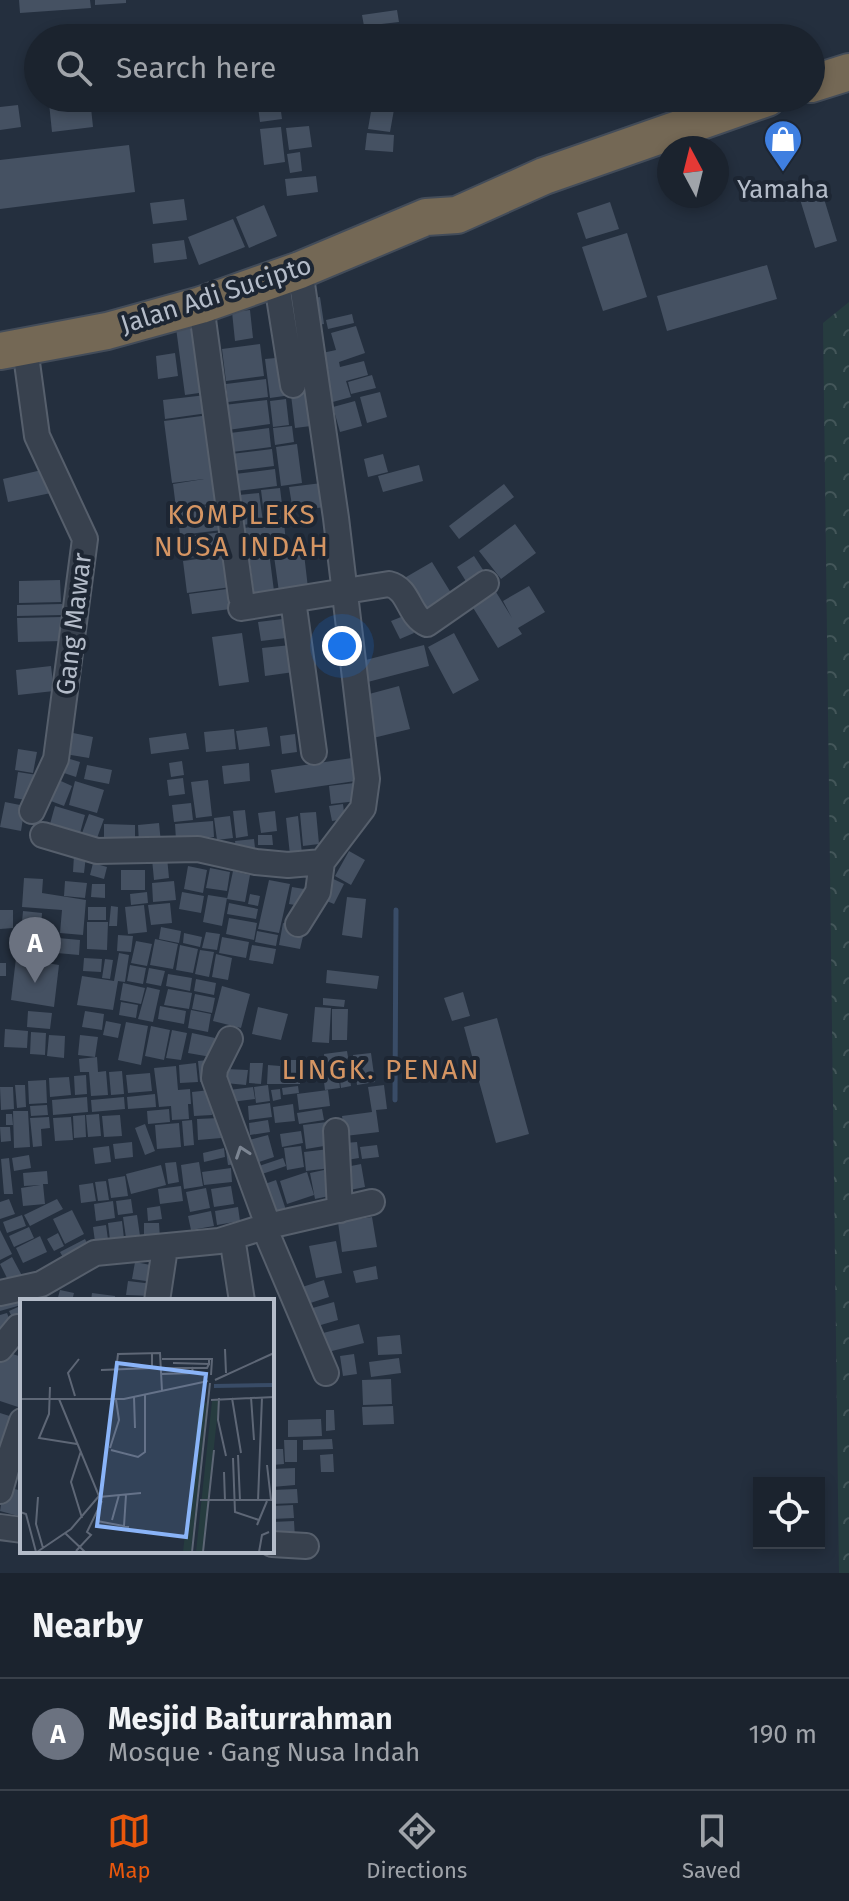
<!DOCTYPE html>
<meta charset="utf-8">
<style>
body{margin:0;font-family:"Fira Sans",sans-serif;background:#242b36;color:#f1f3f6}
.controls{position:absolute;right:24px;bottom:24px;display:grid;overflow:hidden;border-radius:0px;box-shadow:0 4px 12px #0003}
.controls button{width:72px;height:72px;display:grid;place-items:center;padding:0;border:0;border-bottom:2px solid #39404a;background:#1b232e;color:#f1f3f6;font:40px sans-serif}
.compass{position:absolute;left:657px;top:136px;width:72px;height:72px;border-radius:50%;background:#1b232e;box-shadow:0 4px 12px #0003;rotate:353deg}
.you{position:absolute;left:342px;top:646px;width:28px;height:28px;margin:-20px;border:6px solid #fff;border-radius:50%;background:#1a73e8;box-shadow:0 0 0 12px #1a73e833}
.badge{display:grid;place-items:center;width:52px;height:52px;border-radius:50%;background:#ea580c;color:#fff;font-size:26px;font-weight:700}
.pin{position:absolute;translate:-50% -66px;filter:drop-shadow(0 2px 4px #0008)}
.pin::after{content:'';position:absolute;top:42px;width:28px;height:24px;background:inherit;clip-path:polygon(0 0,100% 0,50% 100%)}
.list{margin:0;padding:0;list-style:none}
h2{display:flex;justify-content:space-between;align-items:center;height:104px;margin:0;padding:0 32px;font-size:34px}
h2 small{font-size:26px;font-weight:400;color:#a0a4aa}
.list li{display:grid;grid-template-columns:52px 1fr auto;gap:24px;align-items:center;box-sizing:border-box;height:112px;padding:0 32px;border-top:2px solid #39404a}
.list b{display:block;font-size:30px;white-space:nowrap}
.list p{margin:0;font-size:26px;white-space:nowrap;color:#a0a4aa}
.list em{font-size:26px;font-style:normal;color:#a0a4aa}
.icon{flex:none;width:44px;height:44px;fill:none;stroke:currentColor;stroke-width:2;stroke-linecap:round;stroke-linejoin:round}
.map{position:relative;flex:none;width:849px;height:1573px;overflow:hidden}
.search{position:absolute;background:#1b232e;box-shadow:0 4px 12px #0003;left:24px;right:24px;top:24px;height:88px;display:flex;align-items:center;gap:20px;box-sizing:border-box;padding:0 28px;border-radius:44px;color:#a0a4aa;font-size:30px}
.sheet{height:216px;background:#1b232e}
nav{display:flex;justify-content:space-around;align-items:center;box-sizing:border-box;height:112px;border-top:2px solid #39404a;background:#1b232e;font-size:22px;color:#a0a4aa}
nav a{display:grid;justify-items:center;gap:4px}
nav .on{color:#ea580c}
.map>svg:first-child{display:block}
</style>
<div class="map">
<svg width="849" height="1573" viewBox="0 0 849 1573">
<defs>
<pattern id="forest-crowns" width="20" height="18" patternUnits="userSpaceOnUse" patternTransform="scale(2)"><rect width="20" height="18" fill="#263c3f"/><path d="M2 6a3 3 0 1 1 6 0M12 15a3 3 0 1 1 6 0" fill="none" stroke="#435659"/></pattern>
</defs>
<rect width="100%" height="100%" fill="#242f3e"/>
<path fill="url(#forest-crowns)" d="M849 302V1573H839L823 323Z"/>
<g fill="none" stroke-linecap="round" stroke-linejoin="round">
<path stroke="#394c67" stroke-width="5" d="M395 1100 396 910"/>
</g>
<path fill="#455162" d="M19 0H90L91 8 20 13Z
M95 0H126V3L95 5Z
M397 10 399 22 364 26 362 15Z
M90 98 93 127 52 132 49 103Z
M260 98H279L280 102 260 104Z
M373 100 395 104 390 132 368 129Z
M280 104 282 119 260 122 258 107Z
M18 105 21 127 0 130V107Z
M309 126 312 147 289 150 286 128Z
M281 127 285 162 264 165 260 129Z
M367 133 394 135 393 152 365 150Z
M129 145 135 192 0 209V160Z
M300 152 302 171 290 173 287 154Z
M316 176 318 192 287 196 285 179Z
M821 189 837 241 815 248 799 196Z
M184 199 187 220 153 224 150 203Z
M610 202 619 229 586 239 577 213Z
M264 205 277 236 249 248 236 217Z
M233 219 245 247 199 265 188 237Z
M627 233 647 297 603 311 582 247Z
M184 240 187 259 154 263 152 244Z
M767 265 777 299 667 331 657 296Z
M320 297 324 324 312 326 307 299Z
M250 310 253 338 235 341 232 312Z
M352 314 354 323 328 329 326 320Z
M198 325 206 392 185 395 176 328Z
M356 326 365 353 339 362 340 367 364 361 368 375 346 381 351 397 329 403 320 372 330 369 317 372 313 355 336 350 331 333Z
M260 344 264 376 226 381 222 349Z
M175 353 178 376 158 379 156 356Z
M286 357 290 392 315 389 319 425 295 428 291 395 270 398 265 359Z
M372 375 376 388 351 394 348 382Z
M266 379 268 397 228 402 226 384Z
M380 392 387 417 367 423 360 397Z
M206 395 208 413 165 419 163 400Z
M286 399 289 425 273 427 270 401Z
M267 400 270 424 228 430 224 405Z
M355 401 362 426 340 432 333 407Z
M209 415 218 503 176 508 173 484 204 479 172 483 164 421Z
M292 426 294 442 275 445 273 428Z
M269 428 271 447 232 452 230 433Z
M297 444 302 483 281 486 276 447Z
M272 449 274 466 233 471 231 454Z
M383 454 388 472 368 477 364 459Z
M419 465 423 481 383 492 378 476Z
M46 469 51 493 8 502 3 479Z
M275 469 277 486 237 491 235 474Z
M322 483 325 507 293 511 289 487Z
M504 484 514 497 459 539 449 526Z
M280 488 284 521 265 523 261 490Z
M259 493 263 522 243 525 239 495Z
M219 504 222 530 180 535 177 509Z
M284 523 286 542 247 547 244 528Z
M515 524 536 553 501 579 479 551Z
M224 532 226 553 181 559 178 537Z
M303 545 308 588 279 592 273 549Z
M269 552 275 599 255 601 249 554Z
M227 555 231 587 187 593 183 561Z
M474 556 487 576 469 586 457 567Z
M432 562 456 601 425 619 401 580Z
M60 580 61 602 19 603V581Z
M529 586 545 612 518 628 522 634 498 648 472 606 496 592 512 618 503 601Z
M235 588 238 608 192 614 189 594Z
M62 604V615L17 616V605Z
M406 615 414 633 400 639 391 621Z
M62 617 63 641 18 642 17 618Z
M283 619 286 638 261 641 258 622Z
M242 633 249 682 219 686 212 637Z
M454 633 479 680 453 694 428 647Z
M291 645 294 672 265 676 262 648Z
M424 645 429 666 360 684 354 663Z
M51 666 54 691 18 695 16 670Z
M399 686 410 729 369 739 358 697Z
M267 727 270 746 239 750 236 731Z
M234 729 236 749 206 752 204 732Z
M63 731 93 737 89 758 59 753Z
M186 733 189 749 151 754 149 738Z
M295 734 297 752 282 754 280 736Z
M18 749 37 752 33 773 15 770Z
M60 756 80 762 76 777 55 770Z
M352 758 355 781 275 793 271 770Z
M182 761 184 775 171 777 169 763Z
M249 763 250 781 224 784 222 766Z
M87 765 112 770 109 784 84 779Z
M18 772 37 775 32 801 14 798Z
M52 777 72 786 64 806 43 798Z
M183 778 185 794 169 796 167 780Z
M208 780 212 816 196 818 191 782Z
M75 781 104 790 97 813 69 805Z
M354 783 357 801 331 804 329 786Z
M5 802 25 806 21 831 0 827Z
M191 803 193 820 174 822 172 805Z
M343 804 345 819 332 821 329 806Z
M55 806 85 815 80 833 50 824Z
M245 810 248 836 236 838 233 811Z
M275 811 277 831 261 833 258 813Z
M316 812 319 844 303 846 300 813Z
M89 814 104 819 93 849 78 844Z
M230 816 233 838 217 840 214 818Z
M298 816 302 854 290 855 286 818Z
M213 821 214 837 176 840 175 824Z
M159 823 161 843 139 844 138 825Z
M104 824 135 825V844L104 843Z
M258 835H272L273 845H258Z
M254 839 255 848 236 850 235 841Z
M349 851 365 860 351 885 335 876Z
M74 855 86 856 84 873 73 872Z
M167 857 169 878 154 880 152 859Z
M93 863 107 867 104 879 90 875Z
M188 866 207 870 203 893 184 889Z
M210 868 230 872 227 891 206 888Z
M121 870H145V890H121Z
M233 871 250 875 245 902 227 899Z
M327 876 344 884 334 904 317 897Z
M24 878 43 879 42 893 86 900 83 935 60 933 62 910 22 907Z
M269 880 290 884 279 933 258 929Z
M65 881 87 883 85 898 64 896Z
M174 881 176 900 153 902 152 883Z
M92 884H105V898L91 897Z
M292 887 304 889 301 906 289 904Z
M147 892 148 903 131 905 130 894Z
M182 892 204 896 201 913 179 909Z
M250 894 260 896 258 906 248 904Z
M208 895 227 898 222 926 203 922Z
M347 897 366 899 362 938 342 935Z
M170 903 172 923 151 925 148 905Z
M229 903 258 909 256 919 227 914Z
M144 905 147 932 128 934 125 907Z
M111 906 118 907 117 926H109Z
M88 907H106V920H88Z
M0 910H13V928L0 929Z
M23 911 42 913 40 946 20 944Z
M229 918 257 923 254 940 226 934Z
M87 922H108L107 950 87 949Z
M283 923 305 928 300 949 279 945Z
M161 927 181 931 179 943 159 939Z
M257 931 278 935 276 946 255 942Z
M206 932 220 934 217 950 202 948Z
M184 933 202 937 200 947 183 943Z
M118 935 133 936 131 952 117 951Z
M222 937 249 942 246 958 219 953Z
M58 938 80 940 79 955 57 953Z
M155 939 178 944 173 969 150 965Z
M136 941 152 944 147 966 131 963Z
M180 945 198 949 193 973 176 970Z
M252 945 276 949 273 964 249 960Z
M200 950 214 952 209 977 195 974Z
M119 953 129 955 125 982 118 981 113 1010 77 1005 82 976 114 981Z
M216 954 232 958 228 980 212 977Z
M16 958 59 965 54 1007 11 1000Z
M84 958 102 959 101 972 83 971Z
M105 959 113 960 110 979 102 978Z
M0 963H6V976H0Z
M130 965 146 968 143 984 127 981Z
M149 968 165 971 161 986 146 983Z
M327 970 379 976 377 989 326 983Z
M168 974 192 978 190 991 166 986Z
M196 979 216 983 214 995 194 991Z
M123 983 145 988 141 1004 120 1000Z
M222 986 250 994 241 1028 213 1021Z
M147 987 160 990 153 1022 138 1019Z
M168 989 192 993 189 1009 164 1005Z
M463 992 470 1016 452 1021 444 998Z
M195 994 215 998 212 1013 192 1009Z
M323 998 345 1000 344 1007 323 1005Z
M121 1002 138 1005 136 1018 119 1015Z
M160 1006 186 1011 184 1024 158 1019Z
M258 1007 288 1014 281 1040 252 1034Z
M315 1007 331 1008 329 1043 312 1042Z
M332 1009H348L347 1040H332Z
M191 1010 211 1014 208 1032 188 1028Z
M28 1011 52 1013 50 1029 27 1027Z
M85 1011 104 1014 102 1030 82 1027Z
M497 1018 529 1134 496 1143 464 1027Z
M106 1021 121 1024 118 1038 103 1035Z
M126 1022 148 1026 141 1065 118 1060Z
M151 1026 170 1030 164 1060 145 1056Z
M5 1029 28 1031 27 1048 4 1047Z
M172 1030 187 1033 181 1060 166 1058Z
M31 1032 46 1033 45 1055 30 1054Z
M192 1033 215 1038 211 1057 188 1053Z
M49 1035 65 1036 64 1058 47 1056Z
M80 1035 98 1037 95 1057 78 1055Z
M347 1051 350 1069 326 1072 324 1054Z
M371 1053 375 1082 357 1085 353 1055Z
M97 1057 98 1072 106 1071 108 1095 91 1096 89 1072H80L79 1059Z
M209 1060 211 1081 200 1082 198 1061Z
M280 1060H300V1084H267L268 1065 280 1066Z
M196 1063 198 1082 180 1083 179 1065Z
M250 1063H263L261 1084 249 1083Z
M176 1066 178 1090 190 1089 191 1104H188L189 1119 172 1120 171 1106 159 1107 154 1068Z
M226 1069 248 1070 246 1085 225 1083Z
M122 1071 124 1094 111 1095 109 1072Z
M338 1072 340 1088 325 1090 323 1074Z
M349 1072 351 1086 341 1088 339 1073Z
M150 1073 152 1091 128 1093 126 1075Z
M86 1075 87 1094 75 1095 74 1076Z
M69 1077 71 1095 50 1097 49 1078Z
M46 1080 47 1103 29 1104 28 1081Z
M15 1085H25L26 1107 17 1108Z
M268 1085 270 1101 256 1103 254 1087Z
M384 1085 387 1109 376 1110 379 1132 345 1136 342 1116 372 1112 368 1087Z
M298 1086 299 1093 283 1095 282 1088Z
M0 1087H13L14 1109 1 1110Z
M253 1087 255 1099 231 1102 229 1090Z
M280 1089 281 1099 273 1101 271 1090Z
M210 1090 212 1115 194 1116 192 1092Z
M328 1090 330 1106 299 1110 297 1094Z
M155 1094 156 1107 128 1109 127 1097Z
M87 1097 88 1112 53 1115 52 1100Z
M124 1097 125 1109 92 1112 91 1100Z
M270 1103 272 1117 249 1120 248 1106Z
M293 1104 295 1121 275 1123 273 1107Z
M47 1105 48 1115 31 1116 30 1106Z
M169 1109 170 1122 148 1124 147 1111Z
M322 1109 324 1120 299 1124 297 1113Z
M13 1111H28L30 1147 14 1148Z
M6 1114H12L13 1125H6Z
M99 1114 101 1136 88 1137 86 1115Z
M85 1115 86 1137 74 1138 73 1116Z
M120 1115 122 1136 104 1137 102 1116Z
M49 1117 50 1128 41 1129 42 1146 33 1147 30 1118Z
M71 1117 73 1140 55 1141 53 1118Z
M219 1118 221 1138 198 1140 197 1119Z
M192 1120 194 1145 184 1146 182 1121Z
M268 1120 270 1132 250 1135 249 1123Z
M327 1122 330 1145 306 1149 303 1125Z
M179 1123 181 1147 157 1149 155 1125Z
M145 1124 155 1151 145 1155 135 1128Z
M0 1127H10L11 1141 1 1142Z
M301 1131 303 1143 282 1147 280 1134Z
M268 1135 274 1157 256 1163 249 1140Z
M132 1142 133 1157 115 1159 113 1144Z
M357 1142 359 1158 347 1160 345 1143Z
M232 1143 241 1164 228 1165 225 1144Z
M377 1145 379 1157 362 1159 360 1147Z
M109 1146 111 1162 95 1164 93 1148Z
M301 1146 304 1167 287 1170 284 1148Z
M224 1148 225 1157 204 1162 203 1153Z
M329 1149 331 1168 306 1171 304 1152Z
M29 1155 31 1168 14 1171 12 1158Z
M9 1158 13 1194H4L1 1159Z
M283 1158 286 1166 259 1175 256 1167Z
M176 1162 179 1182 168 1184 165 1163Z
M199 1162 203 1186 184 1189 181 1165Z
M361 1164 365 1187 350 1190 346 1167Z
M161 1165 166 1185 131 1194 126 1174Z
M231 1168 232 1182 204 1185 202 1172Z
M324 1170 329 1196 315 1199 310 1173Z
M47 1171 48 1184H43L45 1204 23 1206 21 1188 40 1185 24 1186 23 1173Z
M307 1172 314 1195 287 1204 280 1181Z
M125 1176 128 1196 111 1198 108 1179Z
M276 1180 286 1210 274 1214 265 1184Z
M106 1181 109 1200 98 1201 95 1182Z
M93 1183 96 1201 81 1203 79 1185Z
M181 1186 183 1201 160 1204 158 1189Z
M231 1186 234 1204 214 1207 211 1189Z
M206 1188 210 1208 190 1212 186 1192Z
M9 1199 15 1214 0 1219V1202Z
M57 1199 63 1209 30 1226 24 1215Z
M131 1199 133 1213 118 1215 116 1201Z
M113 1201 115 1218 96 1221 94 1204Z
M160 1206 162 1219 148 1221 147 1208Z
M238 1207 240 1221 217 1225 215 1211Z
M72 1210 84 1234 65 1244 53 1219Z
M211 1211 214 1226 191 1230 188 1216Z
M22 1215 26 1226 7 1233 3 1222Z
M137 1215 141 1243 127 1245 123 1217Z
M372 1217 377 1247 342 1252 338 1222Z
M122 1221 125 1247 111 1249 108 1223Z
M144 1223H159L160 1239 144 1240Z
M106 1225 109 1247 96 1249 93 1227Z
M29 1227 34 1238 14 1247 9 1236Z
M0 1230 12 1254 0 1260Z
M58 1233 64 1246 54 1251 47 1239Z
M40 1236 47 1252 23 1263 16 1248Z
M85 1239 92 1253 68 1266 60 1252Z
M336 1241 342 1273 316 1278 309 1246Z
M12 1257 27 1285 14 1292 0 1264Z
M135 1262 156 1266 153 1282 132 1279Z
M376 1266 378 1279 356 1283 353 1271Z
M324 1280 329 1297 301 1306 296 1289Z
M128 1281 153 1284V1296L126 1295Z
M60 1290 74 1293 72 1301H57Z
M17 1293 21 1305 0 1311V1298Z
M92 1293 115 1296V1301H91Z
M334 1302 338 1320 314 1327 309 1309Z
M18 1307 22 1318 14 1321 9 1311Z
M7 1313 12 1326 0 1331V1315Z
M359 1324 364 1343 324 1353 319 1334Z
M400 1335 402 1354 378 1355 377 1337Z
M0 1350 22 1357 21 1408 0 1401Z
M354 1354 357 1374 343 1376 340 1356Z
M399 1358 401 1373 371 1377 369 1362Z
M391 1379 392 1404 363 1405 362 1380Z
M393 1406 394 1424 363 1425 362 1407Z
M326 1410H334L335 1430 326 1431Z
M0 1413 16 1418 0 1451Z
M321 1419 322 1436 288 1437V1420Z
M332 1439 333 1449 303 1450V1440Z
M284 1440H297V1462H285Z
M272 1449H283L284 1464 272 1465Z
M333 1454 334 1472H321L320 1455Z
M295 1468V1485L272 1487V1469Z
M4 1486 22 1491V1517L0 1511Z
M297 1489 298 1503 272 1504V1490Z
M293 1505 294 1518 272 1519V1506Z
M294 1521 295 1538 272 1539V1522Z"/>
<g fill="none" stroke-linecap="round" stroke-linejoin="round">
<defs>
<path id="minor" d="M276 278 293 385
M201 305 241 597
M25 348 37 436 85 539 56 759 32 811
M293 600 314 752
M241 608 389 584C410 589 408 616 427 624L486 583
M43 835 97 851 198 849 256 862 288 865 322 862 363 808 367 779 336 518 300 270
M298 924 318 892 322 862
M230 1039 215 1069 214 1078 268 1225
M336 1131 340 1210
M264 1227 326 1373
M232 1237 242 1301
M0 1293 41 1284 95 1253 219 1241 264 1227 372 1202
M157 1301 165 1248
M0 1349 18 1327
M9 1459 22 1421
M0 1491 9 1459 22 1460
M0 1527 22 1530
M272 1544 306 1546"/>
<path id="highway" d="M811 84 849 72
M0 351 107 331 201 305 300 270 426 217 457 215 544 176 767 98"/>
</defs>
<use href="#minor" stroke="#565f6c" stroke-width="28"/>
<use href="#highway" stroke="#434c59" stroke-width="40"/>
<use href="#minor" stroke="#38414e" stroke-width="24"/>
<use href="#highway" stroke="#746855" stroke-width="36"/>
</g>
<defs><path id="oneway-chevron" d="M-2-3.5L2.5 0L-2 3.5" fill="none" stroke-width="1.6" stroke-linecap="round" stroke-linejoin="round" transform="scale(2)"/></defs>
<use stroke="#7c8592" href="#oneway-chevron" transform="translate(242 1152) rotate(-109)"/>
<defs>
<symbol id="shop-pin" viewBox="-11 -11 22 30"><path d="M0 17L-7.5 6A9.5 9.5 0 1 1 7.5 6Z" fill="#3f7fe0" stroke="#1d2633"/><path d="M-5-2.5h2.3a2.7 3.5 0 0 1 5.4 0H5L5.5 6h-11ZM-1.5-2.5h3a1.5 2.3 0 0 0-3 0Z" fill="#fff"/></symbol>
</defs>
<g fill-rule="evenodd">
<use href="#shop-pin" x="761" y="117" width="44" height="60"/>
</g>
<g text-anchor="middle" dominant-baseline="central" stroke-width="8" stroke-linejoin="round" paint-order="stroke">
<g font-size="26" fill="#b4bcc9" stroke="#1d2633">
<text x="783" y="189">Yamaha</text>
</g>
<g font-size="26" fill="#b4bcc9" stroke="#1d2633">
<text transform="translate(216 295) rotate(-18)">Jalan Adi Sucipto</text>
<text transform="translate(74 624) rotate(-83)">Gang Mawar</text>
</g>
<g font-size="28" letter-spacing="2" fill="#d59563" stroke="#1d2633">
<text x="242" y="514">KOMPLEKS<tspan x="242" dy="32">NUSA INDAH</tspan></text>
<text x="381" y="1069">LINGK. PENAN</text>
</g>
</g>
<g transform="translate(20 1299)">
<rect width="254" height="254" fill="#242f3e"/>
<path d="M199 100 183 253H176L192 102ZM187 103 171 253H163L179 108Z" fill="#263c3f"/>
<path fill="none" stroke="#394c67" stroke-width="4" d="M194 87 254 86"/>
<path fill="none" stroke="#5e6776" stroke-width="2" d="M205 50 206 74M142 60H192L191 76M153 64 189 65V60M142 69H187L189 65M81 71 132 69V54M96 72 98 55 140 54 142 92M142 75 173 74 172 68M195 81 254 54M30 88 29 115 19 139 57 145M55 97 48 74 59 60M114 98 115 129M231 98 234 141M199 99 198 121 206 157M212 99 221 154M0 100H104L188 82M191 101 254 98M90 149 99 121 96 101M91 151 118 158 125 153V96M61 152 51 183 62 219M218 156 220 202M213 159 215 213 239 221M247 166 251 201M204 173 205 202M18 198 16 225 23 249M79 198 121 194M180 201H254M238 202 242 98M0 213 6 215 16 253M92 221 99 196M77 222 109 228M237 226 247 202M104 227 106 196M45 234 65 253M56 252 71 236 67 233 82 202M17 253 51 230 79 197 39 100M172 253 190 84M183 253 194 151M239 253 242 236 249 233"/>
<path fill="#8ab4f8" fill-opacity="0.15" stroke="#8ab4f8" stroke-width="4" d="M97 64 186 75 166 238 77 227Z"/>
<rect width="254" height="254" fill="none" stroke="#b4bcc9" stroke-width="4"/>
</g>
</svg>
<div class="controls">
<button><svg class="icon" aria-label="locate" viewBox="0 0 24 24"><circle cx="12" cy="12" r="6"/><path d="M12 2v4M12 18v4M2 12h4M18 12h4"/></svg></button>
</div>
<svg class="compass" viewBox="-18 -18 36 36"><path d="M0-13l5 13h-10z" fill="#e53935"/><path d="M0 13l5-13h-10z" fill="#a0a4aa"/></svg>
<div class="you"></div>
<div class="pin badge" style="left:35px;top:983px;background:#6b7280">A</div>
<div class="search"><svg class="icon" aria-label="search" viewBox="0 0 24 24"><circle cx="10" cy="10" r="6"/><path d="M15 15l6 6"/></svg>Search here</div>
</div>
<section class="sheet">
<h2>Nearby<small></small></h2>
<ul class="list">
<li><span class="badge" style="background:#6b7280">A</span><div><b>Mesjid Baiturrahman</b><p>Mosque · Gang Nusa Indah</p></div><em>190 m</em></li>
</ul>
</section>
<nav>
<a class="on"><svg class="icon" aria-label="map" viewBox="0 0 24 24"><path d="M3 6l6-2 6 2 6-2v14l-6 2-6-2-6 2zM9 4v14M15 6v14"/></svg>Map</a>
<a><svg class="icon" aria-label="directions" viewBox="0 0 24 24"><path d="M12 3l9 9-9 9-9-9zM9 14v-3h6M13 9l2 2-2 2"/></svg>Directions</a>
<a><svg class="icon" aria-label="saved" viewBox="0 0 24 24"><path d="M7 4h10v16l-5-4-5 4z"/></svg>Saved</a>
</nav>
